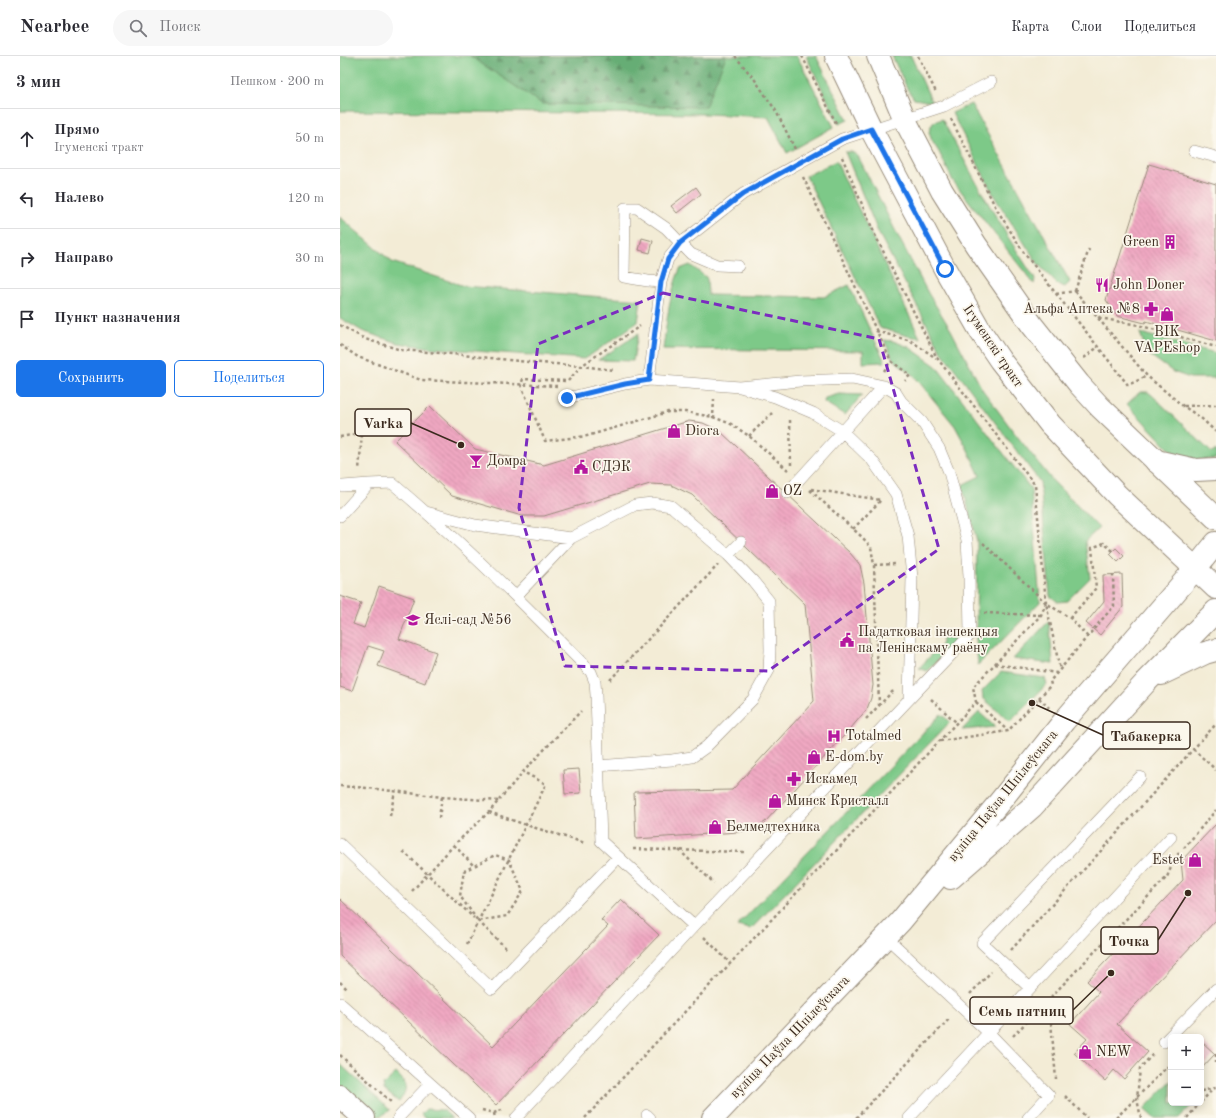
<!DOCTYPE html>
<html lang="ru">
<meta charset="utf-8">
<style>
body{margin:0;font-family:"Old Standard TT",serif;background:#f7f7f7;color:#2b2b33}
.controls{position:absolute;right:12px;bottom:12px;display:grid;overflow:hidden;border-radius:6px;box-shadow:0 2px 10px #0003}
.controls button{width:36px;height:36px;display:grid;place-items:center;padding:0;border:0;border-bottom:1px solid #e1e1e2;background:#fff;color:#2b2b33;font:20px sans-serif}
.stop{position:absolute;width:12px;height:12px;margin:-9px;border:3px solid #1a73e8;border-radius:50%;background:#fff}
.stop.end{background:#1a73e8;border-color:#fff;box-shadow:0 1px 4px #0008}
.list{margin:0;padding:0;list-style:none}
h2{display:flex;justify-content:space-between;align-items:center;height:52px;margin:0;padding:0 16px;font-size:17px}
h2 small{font-size:13px;font-weight:400;color:#7c7c81}
.list li{display:grid;grid-template-columns:26px 1fr auto;gap:12px;align-items:center;box-sizing:border-box;height:60px;padding:0 16px;border-top:1px solid #e1e1e2}
.list b{display:block;font-size:15px;white-space:nowrap}
.list p{margin:0;font-size:13px;white-space:nowrap;color:#7c7c81}
.list em{font-size:13px;font-style:normal;color:#7c7c81}
.actions{display:flex;gap:8px;padding:12px 16px}
.actions a{flex:1;padding:9px 0;border:1px solid #1a73e8;border-radius:6px;text-align:center;font-size:14px;color:#1a73e8}
.actions .main{background:#1a73e8;color:#fff}
.icon{flex:none;width:22px;height:22px;fill:none;stroke:currentColor;stroke-width:2;stroke-linecap:round;stroke-linejoin:round}
.map{position:relative;flex:none;width:876px;height:1062px;overflow:hidden}
header{display:flex;align-items:center;gap:24px;box-sizing:border-box;height:56px;padding:0 20px;background:#fff;border-bottom:1px solid #e1e1e2}
header strong{font-size:19px}
nav{display:flex;gap:22px;margin-inline-start:auto;font-size:14px}
.search{width:280px;height:36px;background:#f7f7f7;display:flex;align-items:center;gap:10px;box-sizing:border-box;padding:0 14px;border-radius:22px;color:#7c7c81;font-size:15px}
main{display:flex}
aside{flex:1;background:#fff}
.map>svg:first-child{display:block}
</style>
<header>
<strong>Nearbee</strong>
<div class="search"><svg class="icon" aria-label="search" viewBox="0 0 24 24"><circle cx="10" cy="10" r="6"/><path d="M15 15l6 6"/></svg>Поиск</div>
<nav><a>Карта</a><a>Слои</a><a>Поделиться</a></nav>
</header>
<main>
<aside>
<h2>3 мин<small>Пешком · 200 m</small></h2>
<ul class="list">
<li><svg class="icon" aria-label="ahead" viewBox="0 0 24 24"><path d="M12 20V5M6 11l6-6 6 6"/></svg><div><b>Прямо</b><p>Ігуменскі тракт</p></div><em>50 m</em></li>
<li><svg class="icon" aria-label="left" viewBox="0 0 24 24"><path d="M17 20v-9H6M10 6l-5 5 5 5"/></svg><div><b>Налево</b></div><em>120 m</em></li>
<li><svg class="icon" aria-label="right" viewBox="0 0 24 24"><path d="M7 20v-9h11M14 6l5 5-5 5"/></svg><div><b>Направо</b></div><em>30 m</em></li>
<li><svg class="icon" aria-label="arrive" viewBox="0 0 24 24"><path d="M6 21V4h12l-3 4 3 4H6"/></svg><div><b>Пункт назначения</b></div></li>
</ul>
<div class="actions"><a class="main">Сохранить</a><a>Поделиться</a></div>
</aside>
<div class="map">
<svg width="876" height="1062" viewBox="0 0 876 1062">
<defs>
<pattern id="forest-firs" width="22" height="20" patternUnits="userSpaceOnUse"><rect width="22" height="20" fill="#66ad74"/><path d="M5 1l3.5 6h-7zM16 11l3.5 6h-7z" fill="#558d5f"/></pattern>
<pattern id="building-back-hatch" width="6" height="6" patternUnits="userSpaceOnUse"><rect width="6" height="6" fill="#f0a8c2"/><path d="M-1 5l2 2M0 0l6 6M5-1l2 2" fill="none" stroke="#c4899d"/></pattern>
</defs>
<rect width="100%" height="100%" fill="#fbf7ec"/>
<filter id="ink" filterUnits="userSpaceOnUse"><feTurbulence type="fractalNoise" baseFrequency=".025" numOctaves="2"/><feDisplacementMap in="SourceGraphic" scale="8" xChannelSelector="R" yChannelSelector="G"/><feConvolveMatrix kernelMatrix="1 2 1 2 8 2 1 2 1" color-interpolation-filters="sRGB"/></filter>
<filter id="wash" filterUnits="userSpaceOnUse"><feTurbulence type="fractalNoise" baseFrequency=".012" numOctaves="4" result="noise"/><feDisplacementMap in="SourceGraphic" scale="16" xChannelSelector="R" yChannelSelector="G"/><feGaussianBlur stdDeviation="0.9" result="paint"/><feColorMatrix in="noise" values="0 0 0 0 0 0 0 0 0 0 0 0 0 0 0 0 0 1.4 0 .05"/><feComposite in="paint" operator="in"/></filter>
<g filter="url(#wash)">
<rect width="100%" height="100%" fill="#f3ecd6"/>
<path fill="#7dc988" stroke="#5c7a53" d="M0 0H457L494 71 447 97 428 61 367 58 0 55Z
M466 0H476L508 64 499 68Z
M552 0H571L592 46 574 43 567 32Z
M631 48 730 226 725 231 717 228 698 208 654 140 612 57Z
M602 63 641 135 668 181 695 223 694 228 613 125 599 96 592 85 589 76 591 70 594 66Z
M505 96H512L518 100 558 180 588 237 611 274 642 333 673 375 712 424 759 472 745 485 750 522 727 545 718 546 710 540 700 426 601 295 538 176Z
M496 105 580 282 568 280 540 272 466 120Z
M0 161 52 206 124 230 301 244 298 266 245 303 93 292 58 287 22 275 0 262Z
M350 209 367 222 368 239 484 241 509 229 545 306 523 307V295L323 293C327 266 329 238 340 213Z
M800 277 876 297V322H850L833 316 807 297Z
M298 278 293 305 258 304Z
M544 284 553 285 569 291 596 310 691 433 700 546 638 609 636 585 637 485 622 429 640 420 628 394 615 370 575 321 553 303Z
M800 336H808L813 340 872 397 876 394V403L846 404 831 395 787 348Z
M499 338 522 339 505 359 484 346 485 342Z
M709 565 713 608 673 603Z
M603 582H616L612 589 587 615 579 612 601 589Z
M661 616 705 622 707 628 670 666 643 642 642 635Z
M639 656 655 671 622 674Z
M601 658 610 666 411 873 397 870Z
M0 1008 50 1054C42 1060 39 1062 29 1059L0 1030Z
M56 1017C68 1028 68 1033 59 1046L44 1034 43 1029Z
M831 1025V1047H854L839 1062H814L804 1053Z
M86 1053 103 1054 112 1062H84L81 1058Z"/>
<path fill="url(#forest-firs)" stroke="#506c49" d="M130 0H386L365 51 202 48Z"/>
<g id="blocks">
<path fill="url(#building-back-hatch)" d="M809 108 876 128V285L806 265 805 267 777 260 766 244Z
M356 131 361 138 337 157 331 150Z
M302 182 313 185 310 197 299 194Z
M90 350 135 393 204 409 349 365 363 367 380 375 510 497 520 509 524 527 533 629 531 642 527 653 511 672 425 766 413 774 398 776 296 783 294 736 392 734 474 645 465 548 352 439 331 429 310 428 204 460H182L112 440 55 385Z
M776 492 784 500 778 506 770 498Z
M782 518 783 551 760 579 746 567 764 545 763 519Z
M39 530 74 542 59 583 96 596 85 627 38 610 44 595 28 590 12 635 0 631V540L21 547 13 568 24 572Z
M239 713 241 737 225 738 223 714Z
M876 768V864L777 968 808 996 784 1023 774 1014 765 1025 734 997 747 983 730 968 759 936 747 925 843 824 841 805Z
M0 843 153 990 268 870 261 864 281 843 319 879 156 1049 0 900Z
M861 985 875 998 861 1013Z"/>
</g>
</g>
<g filter="url(#ink)">
<use href="#blocks" fill-opacity="0" stroke="#978b7a" stroke-width="1"/>
<g fill="none" stroke-linecap="round" stroke-linejoin="round">
<defs>
<path id="service" d="M854 95 876 101
M321 226 308 225 284 221 285 152H297L326 172 351 198 377 209 398 210
M227 342 285 328 309 324
M0 430H3L29 428
M447 437 544 330
M86 456 135 469 231 482 295 449 312 447 331 450 388 499 413 525 429 545 430 594 429 614 413 643 366 691 352 701 332 704 258 710
M0 460 29 428 52 427C122 486 187 551 251 616L255 626 256 639 261 785 354 870
M388 499 401 486
M176 540 231 482
M569 643 572 522 568 480 556 438 532 404 502 375 473 357 435 341 400 331 309 324 321 226 328 203 341 187 403 138 502 83 604 50 651 26
M0 788 152 933 278 801
M546 881 649 977 709 1039 688 1062
M690 932 642 887 800 721
M0 947 129 1062
M824 986 876 933
M307 1059 310 1062
M58 1062 90 1028
M176 1062 354 870 630 579 629 521 627 484 609 416 599 392 582 366 561 345 556 337 544 330 512 323 460 325 400 331
M569 1062 831 781"/>
<path id="minor" d="M0 1040 24 1062"/>
<path id="tertiary" d="M821 618 865 597 876 594
M611 822 692 751 807 625 876 555
M373 1062 560 866 662 743 724 665 855 513"/>
<path id="secondary" d="M816 405 856 414 876 413
M855 513 876 487"/>
<path id="primary" d="M496 0 531 73 605 213 641 276 660 304 710 368 777 439 876 532
M538 0 565 64 602 135 636 189 692 269 739 328 760 351 876 462"/>
</defs>
<use href="#service" stroke="#978b7a" stroke-width="12"/>
<use href="#minor" stroke="#978b7a" stroke-width="24"/>
<use href="#tertiary" stroke="#978b7a" stroke-width="24"/>
<use href="#secondary" stroke="#978b7a" stroke-width="24"/>
<use href="#primary" stroke="#978b7a" stroke-width="24"/>
<path stroke="#978b7a" stroke-width="2.5" stroke-dasharray="3 3" stroke-linecap="butt" d="M395 0 415 24 436 55 455 93
M462 0 497 69
M578 0 596 36
M611 63 656 152 684 197 788 329 807 320
M502 101 535 179 597 302 695 429 706 547 720 614
M463 121 551 305 570 319 565 325
M735 235 807 320 843 350 861 362 876 376
M735 235 749 193
M716 238 735 235
M758 262 773 253
M759 262 798 269 876 291
M0 269 25 283 61 294 113 298 188 306 241 310 274 314
M536 275 571 285 596 302
M0 289 18 301 81 324 217 330
M744 302 758 291
M544 315 551 305
M225 325 183 323 181 329 205 385 247 380 328 356H345L373 361
M228 325 241 310 300 270
M374 343 373 361 391 368 409 380 448 414
M844 350 876 349
M450 364 451 409
M409 380 432 357
M0 381 22 377 19 414
M471 433 541 444
M470 434 522 481 531 491 534 509 539 649
M513 473 541 444
M643 487 706 547 730 562 747 580
M534 509 555 508
M644 557 701 559
M730 562 756 532 752 492 764 487 773 495
M655 608 717 617
M270 624 378 509
M699 642 709 652
M591 643 617 667
M636 646 668 675
M526 663 552 636 555 635
M600 685 668 675 711 629 710 625C732 600 752 574 774 550L773 519
M853 693 876 714
M0 730 28 732 102 741 159 745
M149 756 186 769 245 787
M50 760 55 735
M99 762 102 741
M114 789 134 810 155 799 169 804 183 835 167 860 138 865 120 840 124 815 134 810
M844 792 876 754
M293 793 404 796
M339 794 374 827
M63 795 134 862
M72 835 114 789 149 756 183 716 241 655
M138 865 168 894
M364 881 390 907
M127 888 206 728 183 716
M671 894 876 668
M0 926 7 933
M630 938 651 916
M709 943 716 1023
M673 980 827 821 835 802 839 797
M876 998V1007
M0 999 52 1047
M861 1035 876 1032
M725 1040 747 1062
M861 1046 873 1033
M142 1054 154 1057 164 1053
M154 1057 155 1062
M245 1062 636 646 633 631 701 559 706 547
M516 1062 610 962
M776 1062 827 1011 831 1015
M801 1062 797 1043 800 1012 814 997
M847 1062 860 1047"/>
<use href="#service" stroke="#fff" stroke-width="11"/>
<use href="#minor" stroke="#fff" stroke-width="22"/>
<use href="#tertiary" stroke="#fff" stroke-width="22"/>
<use href="#secondary" stroke="#fff" stroke-width="22"/>
<use href="#primary" stroke="#fff" stroke-width="22"/>
</g>
</g>
<g fill="none" stroke-linecap="round" stroke-linejoin="round" filter="url(#ink)">
<path stroke="#1a73e8" stroke-width="5" d="M227 342 285 328 309 324 321 226 328 203 340 187 403 138 502 83 531 73 605 213"/>
</g>
<path fill="none" stroke="#7b2cbf" stroke-width="3" stroke-dasharray="8 5" stroke-linejoin="round" d="M323 237 539 283 599 493 428 615 225 610 179 452 198 288Z"/>
<defs>
<symbol id="building-bare" viewBox="-9 -9 18 18"><path d="M-4-6H4V6H1V3H-1V6H-4ZM-2.5-4.3h1.7v1.8h-1.7ZM.8-4.3h1.7v1.8H.8ZM-2.5-1h1.7V.8h-1.7ZM.8-1h1.7V.8H.8Z" fill="#b5179e" stroke="#fbf7ec" stroke-width="2.5" paint-order="stroke"/></symbol>
<symbol id="restaurant-bare" viewBox="-9 -9 18 18"><path d="M-5-6h1v4h1v-4h1v4h1v-4h1v5L-1.5 .5V6h-2V.5L-5-1ZM5-6V6H3V1.5H1.5Q1.5-4 5-6Z" fill="#b5179e" stroke="#fbf7ec" stroke-width="2.5" paint-order="stroke"/></symbol>
<symbol id="pharmacy-bare" viewBox="-9 -9 18 18"><path d="M-2-6h4v4h4v4h-4v4h-4v-4h-4v-4h4Z" fill="#b5179e" stroke="#fbf7ec" stroke-width="2.5" paint-order="stroke"/></symbol>
<symbol id="shop-bare" viewBox="-9 -9 18 18"><path d="M-5-2.5h2.3a2.7 3.5 0 0 1 5.4 0H5L5.5 6h-11ZM-1.5-2.5h3a1.5 2.3 0 0 0-3 0Z" fill="#b5179e" stroke="#fbf7ec" stroke-width="2.5" paint-order="stroke"/></symbol>
<symbol id="bar-bare" viewBox="-9 -9 18 18"><path d="M-6-5H6L.8 .8V4.5H3.5V6h-7V4.5H-.8V.8Z" fill="#b5179e" stroke="#fbf7ec" stroke-width="2.5" paint-order="stroke"/></symbol>
<symbol id="civic-bare" viewBox="-9 -9 18 18"><path d="M-.6-6.5H3V-4.5H.6V-3L4-1V1h2V6H-6V1h2V-1L-.6-3ZM-1.2 2.5V6h2.4V2.5Z" fill="#b5179e" stroke="#fbf7ec" stroke-width="2.5" paint-order="stroke"/></symbol>
<symbol id="school-bare" viewBox="-9 -9 18 18"><path d="M0-5L7-2L0 1L-7-2ZM-4 1L0 2.5L4 1V4Q0 6-4 4Z" fill="#b5179e" stroke="#fbf7ec" stroke-width="2.5" paint-order="stroke"/></symbol>
<symbol id="hospital-bare" viewBox="-9 -9 18 18"><path d="M-5-5h3v3.5h4V-5h3V5h-3V1.5h-4V5h-3Z" fill="#b5179e" stroke="#fbf7ec" stroke-width="2.5" paint-order="stroke"/></symbol>
</defs>
<g fill-rule="evenodd">
<use href="#building-bare" x="820" y="176" width="20" height="20"/>
<use href="#restaurant-bare" x="752" y="219" width="20" height="20"/>
<use href="#pharmacy-bare" x="801" y="243" width="20" height="20"/>
<use href="#shop-bare" x="817" y="248" width="20" height="20"/>
<use href="#shop-bare" x="324" y="365" width="20" height="20"/>
<use href="#bar-bare" x="126" y="395" width="20" height="20"/>
<use href="#civic-bare" x="231" y="401" width="20" height="20"/>
<use href="#shop-bare" x="422" y="425" width="20" height="20"/>
<use href="#school-bare" x="63" y="554" width="20" height="20"/>
<use href="#civic-bare" x="497" y="574" width="20" height="20"/>
<use href="#hospital-bare" x="484" y="670" width="20" height="20"/>
<use href="#shop-bare" x="464" y="691" width="20" height="20"/>
<use href="#pharmacy-bare" x="444" y="713" width="20" height="20"/>
<use href="#shop-bare" x="425" y="735" width="20" height="20"/>
<use href="#shop-bare" x="365" y="761" width="20" height="20"/>
<use href="#shop-bare" x="845" y="794" width="20" height="20"/>
<use href="#shop-bare" x="735" y="986" width="20" height="20"/>
</g>
<g text-anchor="middle" dominant-baseline="central" stroke-width="3.5" stroke-linejoin="round" paint-order="stroke">
<g font-size="14" fill="#3b2a1e" stroke="#fbf7ec" text-anchor="start">
<text x="819" y="186" text-anchor="end">Green</text>
<text x="773" y="229">John Doner</text>
<text x="800" y="253" text-anchor="end">Альфа Аптека №8</text>
<text x="827" y="276" text-anchor="middle">BIK<tspan x="827" dy="16">VAPEshop</tspan></text>
<text x="345" y="375">Diora</text>
<text x="147" y="405">Домра</text>
<text x="252" y="411">СДЭК</text>
<text x="443" y="435">OZ</text>
<text x="84" y="564">Яслі-сад №56</text>
<text x="518" y="576">Падатковая інспекцыя<tspan x="518" dy="16">па Ленінскаму раёну</tspan></text>
<text x="505" y="680">Totalmed</text>
<text x="485" y="701">E-dom.by</text>
<text x="465" y="723">Искамед</text>
<text x="446" y="745">Минск Кристалл</text>
<text x="386" y="771">Белмедтехника</text>
<text x="844" y="804" text-anchor="end">Estet</text>
<text x="756" y="996">NEW</text>
</g>
<g font-size="14" fill="#3b2a1e" stroke="#fbf7ec">
<text transform="translate(653 290) rotate(56)">Ігуменскі тракт</text>
<text transform="translate(663 740) rotate(-51)">вуліца Паўла Шпілеўскага</text>
<text transform="translate(450 981) rotate(-46)">вуліца Паўла Шпілеўскага</text>
</g>
</g>
<path fill="none" stroke="#3b2a1e" stroke-width="1.5" d="M121 389L71 367M692 647L763 679M848 837L818 884M771 917L733 954"/>
<g fill="#3b2a1e" stroke="#fbf7ec" stroke-width="1.5">
<circle cx="121" cy="389" r="4"/>
<circle cx="692" cy="647" r="4"/>
<circle cx="848" cy="837" r="4"/>
<circle cx="771" cy="917" r="4"/>
</g>
<g fill="#fbf7ec" stroke="#3b2a1e" stroke-width="1.5">
<rect x="15" y="353" width="56" height="27" rx="4"/>
<rect x="763" y="666" width="87" height="27" rx="4"/>
<rect x="761" y="871" width="57" height="27" rx="4"/>
<rect x="630" y="941" width="103" height="27" rx="4"/>
</g>
<g font-size="15" text-anchor="middle" font-weight="bold" fill="#3b2a1e">
<text x="43" y="372">Varka</text>
<text x="806" y="685">Табакерка</text>
<text x="789" y="890">Точка</text>
<text x="682" y="960">Семь пятниц</text>
</g>
</svg>
<div class="controls">
<button>+</button>
<button>−</button>
</div>
<div class="stop" style="left:605px;top:213px"></div>
<div class="stop end" style="left:227px;top:342px"></div>
</div>
</main>
